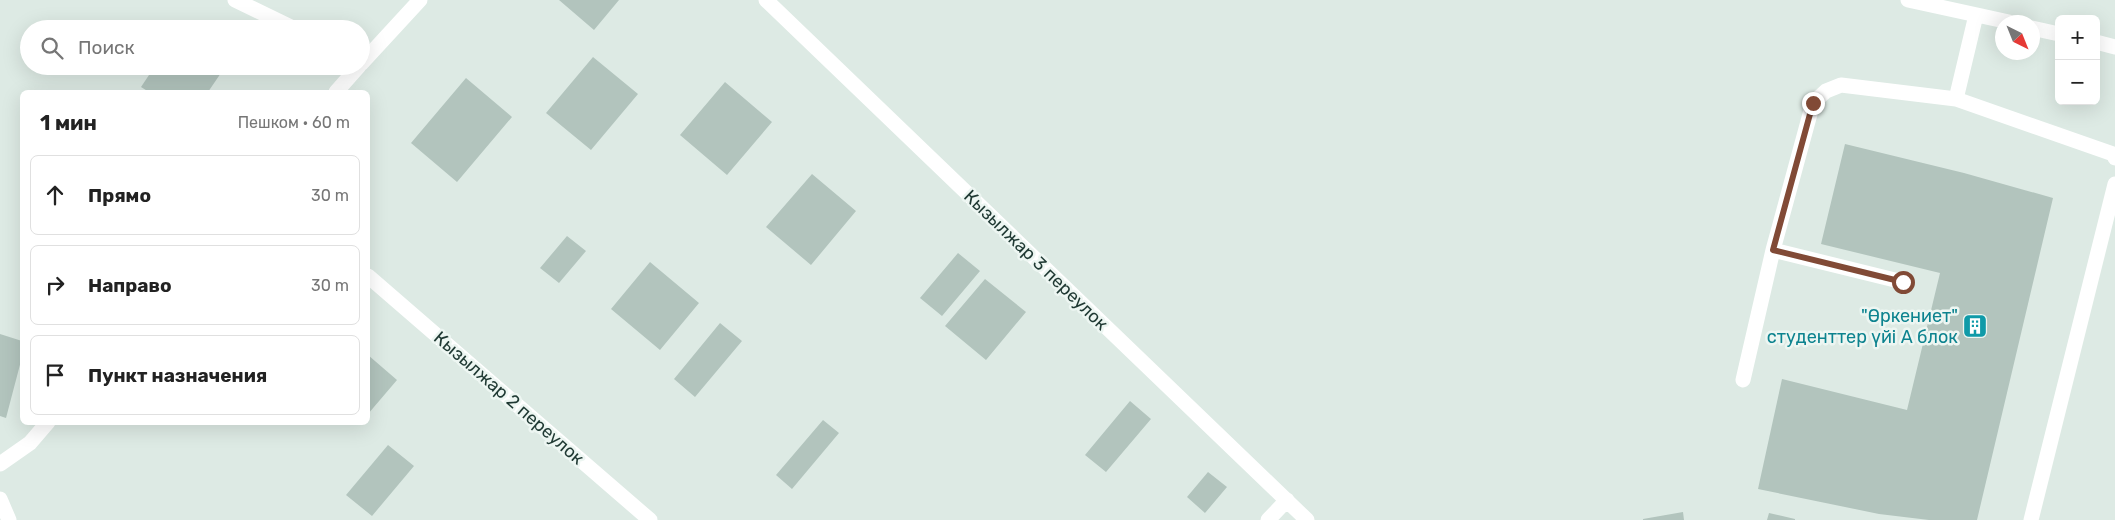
<!DOCTYPE html>
<html lang="ru">
<meta charset="utf-8">
<style>
body{margin:0;font-family:Rubik,sans-serif;background:#f2f2f2;color:#222}
.controls{position:absolute;right:15px;top:15px;display:grid;overflow:hidden;border-radius:8px;box-shadow:0 5px 20px #0002}
.controls button{width:45px;height:45px;display:grid;place-items:center;padding:0;border:0;border-bottom:1px solid #e0e0e0;background:#fff;color:#222;font:25px sans-serif}
.compass{position:absolute;left:1995px;top:15px;width:45px;height:45px;border-radius:50%;background:#fff;box-shadow:0 5px 20px #0002;rotate:137deg}
.stop{position:absolute;width:15px;height:15px;margin:-11px;border:4px solid #814a36;border-radius:50%;background:#fff}
.stop.end{background:#814a36;border-color:#fff;box-shadow:0 1px 5px #0008}
.list{margin:0;padding:0;list-style:none}
h2{display:flex;justify-content:space-between;align-items:center;height:65px;margin:0;padding:0 20px;font-size:21px}
h2 small{font-size:16px;font-weight:400;color:#767676}
.list li{display:grid;grid-template-columns:32px 1fr auto;gap:15px;align-items:center;box-sizing:border-box;height:80px;margin:0 10px 10px;padding:0 10px;border:1px solid #e0e0e0;border-radius:8px}
.list b{display:block;font-size:19px;white-space:nowrap}
.list em{font-size:16px;font-style:normal;color:#767676}
.icon{flex:none;width:28px;height:28px;fill:none;stroke:currentColor;stroke-width:2;stroke-linecap:round;stroke-linejoin:round}
.map{position:relative;flex:none;width:2115px;height:520px;overflow:hidden}
.search{position:absolute;background:#fff;box-shadow:0 5px 20px #0002;left:20px;top:20px;width:350px;height:55px;display:flex;align-items:center;gap:12px;box-sizing:border-box;padding:0 18px;border-radius:28px;color:#767676;font-size:19px}
.panel{position:absolute;background:#fff;box-shadow:0 5px 20px #0002;left:20px;top:90px;width:350px;height:335px;border-radius:8px}
.map>svg:first-child{display:block}
</style>
<div class="map">
<svg width="2115" height="520" viewBox="0 0 2115 520">
<rect width="100%" height="100%" fill="#ddeae4"/>
<path fill="#b2c4bd" d="M559 0H619L594 30Z
M593 57 638 94 591 150 546 113Z
M155 66H217L223 70 208 92H149L141 87Z
M466 78 512 117 457 182 411 143Z
M725 82 772 122 727 175 680 135Z
M1845 144 1964 173 2053 198 1977 520H1929L1879 514 1758 489 1782 379 1907 410 1940 273 1821 244Z
M812 174 856 211 811 265 766 227Z
M567 236 586 251 559 283 540 268Z
M958 253 980 271 942 316 920 298Z
M650 262 699 303 660 350 611 309Z
M985 279 1026 312 986 360 945 326Z
M720 323 742 341 695 397 674 379Z
M0 334 22 341V357L6 418 0 416Z
M368 355 397 380 368 414Z
M1130 401 1151 419 1106 472 1085 455Z
M823 420 839 433 792 489 776 475Z
M388 445 414 466 372 516 346 495Z
M1208 472 1227 487 1205 513 1187 497Z
M1683 512 1684 520H1643V519Z
M1769 513 1795 519V520H1767Z"/>
<g fill="none" stroke-linecap="round" stroke-linejoin="round">
<path stroke="#fff" stroke-width="15" d="M235 0 295 29
M766 0 1307 520
M1908 0 2009 22
M1976 15 1956 99 2113 154 2115 158
M2032 28 2059 34
M2096 42 2115 47
M361 64 420 0
M336 92 359 66
M1773 250 1903 282
M368 276 650 520
M1743 380 1773 250 1813 103 1826 91 1841 85 1956 99
M0 464 30 443 48 422
M0 499 9 520
M1268 520 1287 500
M2031 520 2115 184"/>
</g>
<g fill="none" stroke-linecap="round" stroke-linejoin="round">
<path stroke="#814a36" stroke-width="6" d="M1813 103 1773 250 1903 282"/>
</g>
<defs>
<symbol id="building-square" viewBox="-11 -11 22 22"><rect x="-9" y="-9" width="18" height="18" rx="4" fill="#0f9aa8" stroke="#edf6f2"/><path d="M-4-6H4V6H1V3H-1V6H-4ZM-2.5-4.3h1.7v1.8h-1.7ZM.8-4.3h1.7v1.8H.8ZM-2.5-1h1.7V.8h-1.7ZM.8-1h1.7V.8H.8Z" fill="#fff"/></symbol>
</defs>
<g fill-rule="evenodd">
<use href="#building-square" x="1961" y="312" width="28" height="28"/>
</g>
<g text-anchor="middle" dominant-baseline="central" stroke-width="5" stroke-linejoin="round" paint-order="stroke">
<g font-size="18" fill="#1f3933" stroke="#edf6f2">
<text transform="translate(1036 260) rotate(44)">Кызылжар 3 переулок</text>
<text transform="translate(509 398) rotate(41)">Кызылжар 2 переулок</text>
</g>
<g font-size="18" fill="#0d838f" stroke="#edf6f2" text-anchor="end">
<text x="1958" y="316">"Өркениет"<tspan x="1958" dy="21">студенттер үйі А блок</tspan></text>
</g>
</g>
</svg>
<div class="controls">
<button>+</button>
<button>−</button>
</div>
<svg class="compass" viewBox="-18 -18 36 36"><path d="M0-13l5 13h-10z" fill="#e53935"/><path d="M0 13l5-13h-10z" fill="#767676"/></svg>
<div class="stop" style="left:1903px;top:282px"></div>
<div class="stop end" style="left:1813px;top:103px"></div>
<div class="search"><svg class="icon" aria-label="search" viewBox="0 0 24 24"><circle cx="10" cy="10" r="6"/><path d="M15 15l6 6"/></svg>Поиск</div>
<section class="panel">
<h2>1 мин<small>Пешком · 60 m</small></h2>
<ul class="list">
<li><svg class="icon" aria-label="ahead" viewBox="0 0 24 24"><path d="M12 20V5M6 11l6-6 6 6"/></svg><div><b>Прямо</b></div><em>30 m</em></li>
<li><svg class="icon" aria-label="right" viewBox="0 0 24 24"><path d="M7 20v-9h11M14 6l5 5-5 5"/></svg><div><b>Направо</b></div><em>30 m</em></li>
<li><svg class="icon" aria-label="arrive" viewBox="0 0 24 24"><path d="M6 21V4h12l-3 4 3 4H6"/></svg><div><b>Пункт назначения</b></div></li>
</ul>
</section>
</div>
